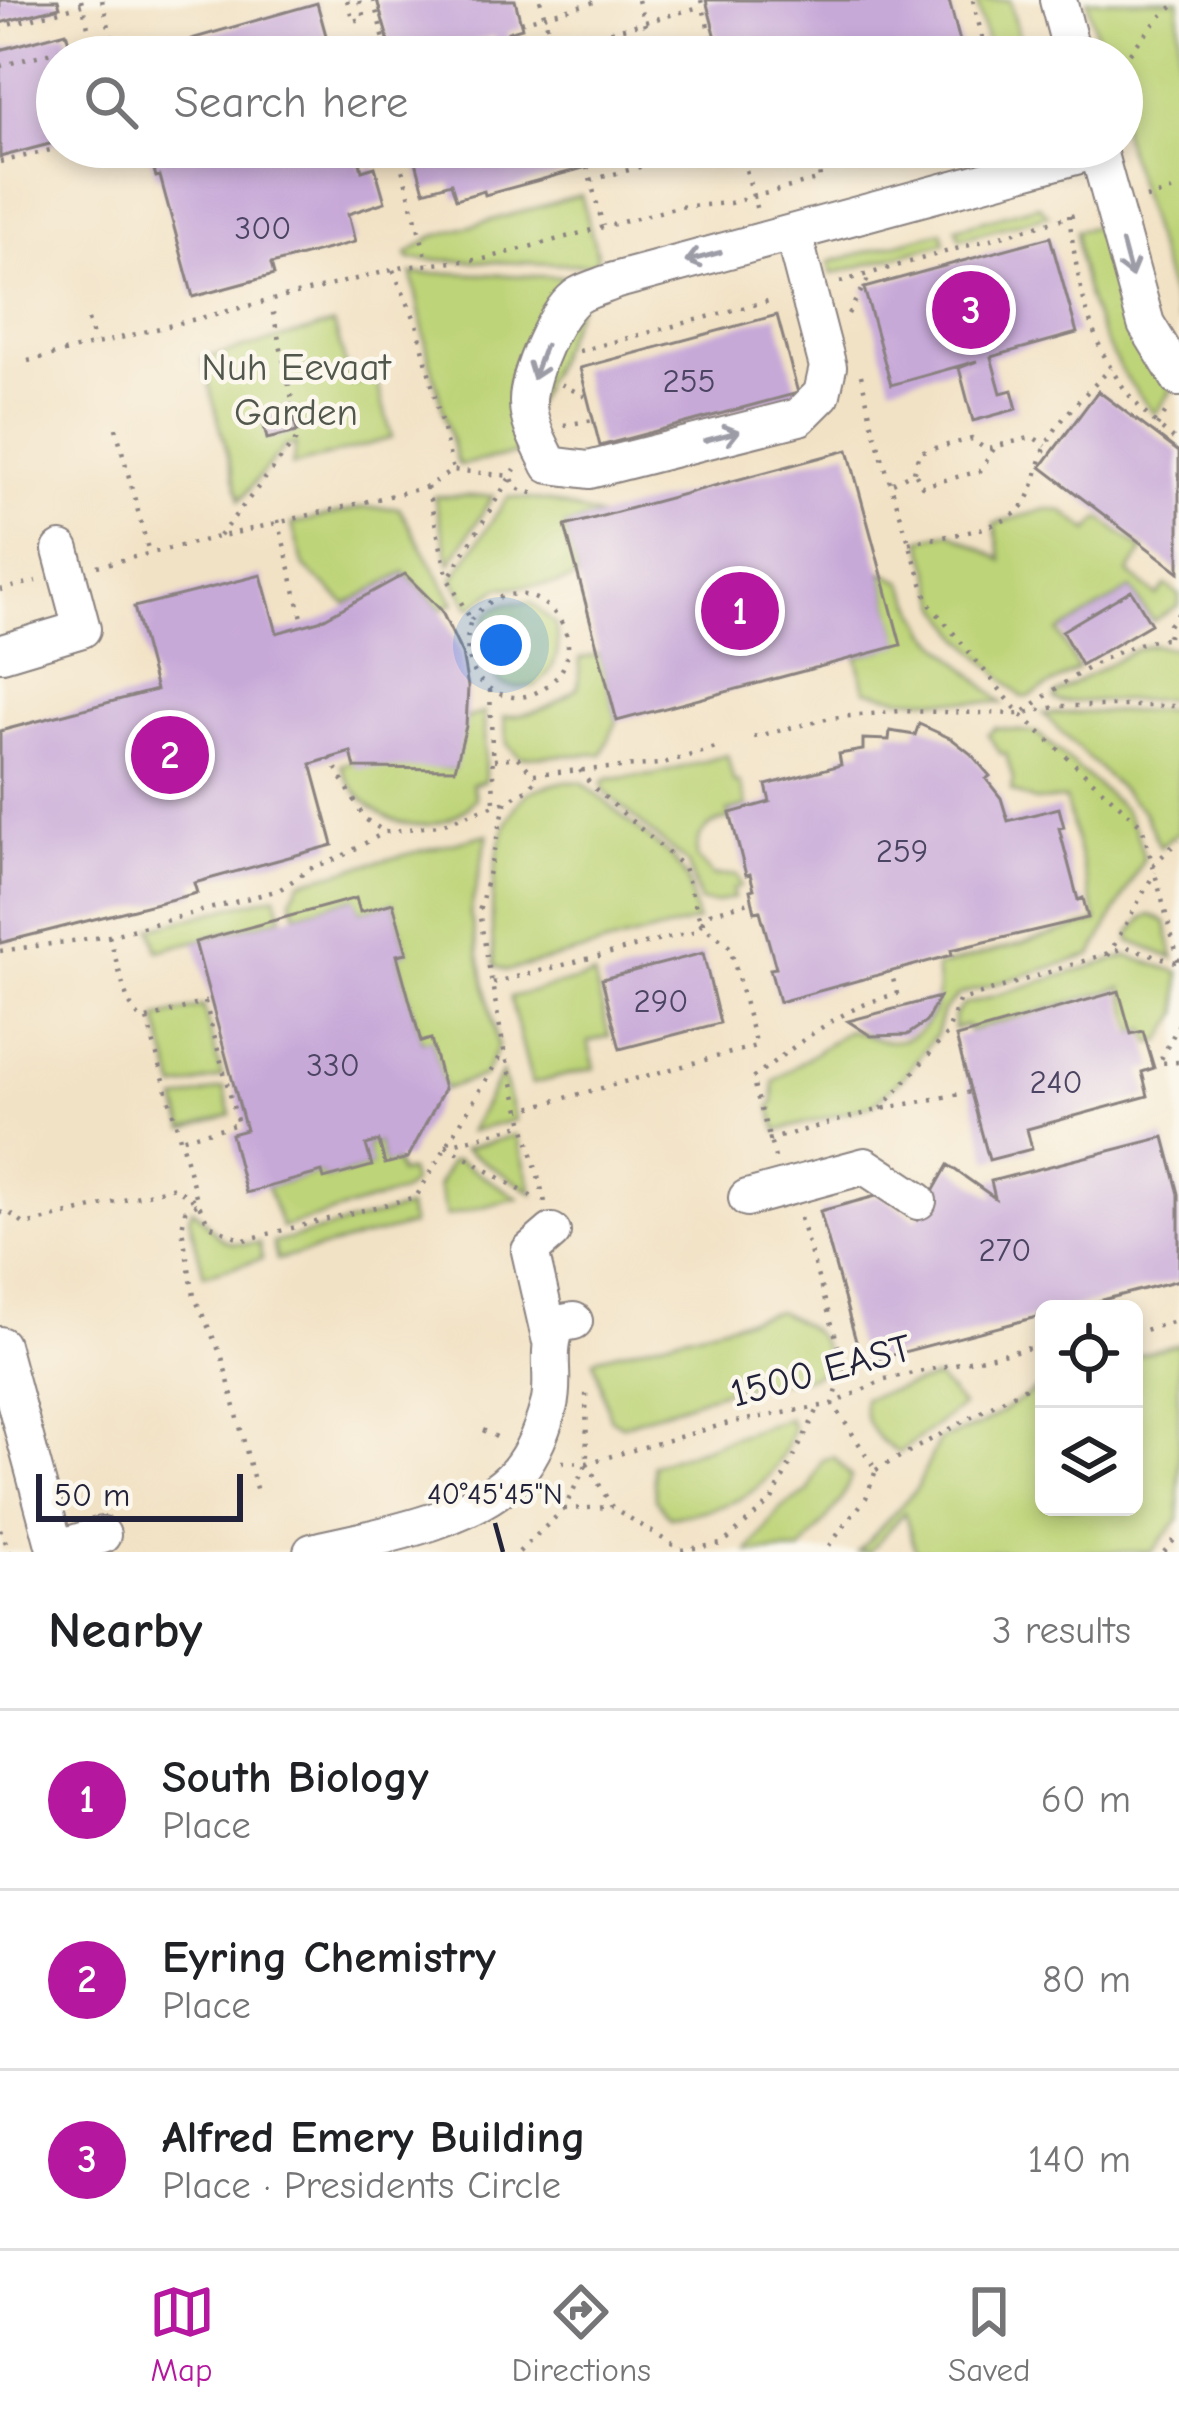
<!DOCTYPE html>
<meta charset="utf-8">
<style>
body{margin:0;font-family:"Comic Neue",sans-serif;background:#f2f2f2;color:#202124}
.controls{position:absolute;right:36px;bottom:36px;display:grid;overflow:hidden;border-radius:18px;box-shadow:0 6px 18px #0003}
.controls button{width:108px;height:108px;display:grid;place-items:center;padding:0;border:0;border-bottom:3px solid #e0e0e0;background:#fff;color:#202124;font:60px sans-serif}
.scale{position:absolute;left:36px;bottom:30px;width:207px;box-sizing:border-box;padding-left:12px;border:6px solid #22223b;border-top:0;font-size:33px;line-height:42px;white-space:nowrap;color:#22223b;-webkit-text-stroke:9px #fbf7ec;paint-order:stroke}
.you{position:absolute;left:501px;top:645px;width:42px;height:42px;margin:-30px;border:9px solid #fff;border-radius:50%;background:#1a73e8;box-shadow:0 0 0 18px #1a73e833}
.badge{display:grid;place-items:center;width:78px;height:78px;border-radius:50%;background:#b5179e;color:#fff;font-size:39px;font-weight:700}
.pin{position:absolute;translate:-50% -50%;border:6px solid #fff;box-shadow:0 3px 12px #0006}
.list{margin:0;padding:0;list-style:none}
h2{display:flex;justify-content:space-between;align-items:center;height:156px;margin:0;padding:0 48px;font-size:51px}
h2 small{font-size:39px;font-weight:400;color:#757577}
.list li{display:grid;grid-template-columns:78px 1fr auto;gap:36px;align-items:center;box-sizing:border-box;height:180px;padding:0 48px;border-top:3px solid #e0e0e0}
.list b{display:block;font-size:45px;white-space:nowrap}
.list p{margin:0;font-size:39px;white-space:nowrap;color:#757577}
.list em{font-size:39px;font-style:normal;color:#757577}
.icon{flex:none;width:66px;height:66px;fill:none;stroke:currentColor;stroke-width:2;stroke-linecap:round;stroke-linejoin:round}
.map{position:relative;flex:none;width:1179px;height:1552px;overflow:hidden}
.search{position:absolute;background:#fff;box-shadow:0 6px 18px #0003;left:36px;right:36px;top:36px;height:132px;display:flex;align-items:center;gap:30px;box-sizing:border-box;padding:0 42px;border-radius:66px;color:#757577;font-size:45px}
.sheet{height:696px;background:#fff}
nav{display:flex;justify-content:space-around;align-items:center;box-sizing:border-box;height:168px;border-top:3px solid #e0e0e0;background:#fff;font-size:33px;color:#757577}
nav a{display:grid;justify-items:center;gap:6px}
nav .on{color:#b5179e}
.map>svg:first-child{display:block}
</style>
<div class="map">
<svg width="1179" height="1552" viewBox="0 0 1179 1552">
<rect width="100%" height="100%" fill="#fbf7ec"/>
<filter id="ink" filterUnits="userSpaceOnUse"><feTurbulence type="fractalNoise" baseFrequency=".00833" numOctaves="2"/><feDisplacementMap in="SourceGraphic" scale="24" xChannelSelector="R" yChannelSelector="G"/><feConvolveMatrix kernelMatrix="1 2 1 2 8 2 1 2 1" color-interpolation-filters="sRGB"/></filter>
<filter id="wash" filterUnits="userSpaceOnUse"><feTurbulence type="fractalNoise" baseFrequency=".004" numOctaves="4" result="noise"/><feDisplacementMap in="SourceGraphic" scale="48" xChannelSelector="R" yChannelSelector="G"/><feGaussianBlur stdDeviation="2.7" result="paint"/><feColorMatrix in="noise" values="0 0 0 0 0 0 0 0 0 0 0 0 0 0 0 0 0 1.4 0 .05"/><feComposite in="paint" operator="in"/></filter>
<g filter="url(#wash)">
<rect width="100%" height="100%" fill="#f2e2c5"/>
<path fill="#bed478" stroke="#707b5a" stroke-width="3" d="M976 0H1010L1024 57H991Z
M1087 0H1179V323L1122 131V57H1102Z
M581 195 598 258 590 265 409 259 407 254 432 237Z
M1039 205 1048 215 960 239 956 228Z
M1100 225 1171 391 1155 414C1108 362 1081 301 1076 231Z
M942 231 945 243 832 274 829 262Z
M448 273 591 278 523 431 515 437 517 454 459 465 456 458 428 354 412 274Z
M334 324 351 384 376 378 392 438 292 466 296 444 285 446 240 500 202 359Z
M434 496H493L450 564Z
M508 497 548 501 599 517 565 526 579 578 557 584 499 588 470 608 453 579Z
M362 508H399L454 603 441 609 404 572 346 604 304 567 292 524Z
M1047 509 1062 511 1089 531 1100 518 1143 550 1128 573 1157 596 1166 585 1179 595V606L1153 621 1131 589 1058 632 1078 669 1029 697H1022L963 639 941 606 921 539 950 532 1002 560 994 524Z
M881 572 903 582 928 632 1002 703 900 698 865 690 857 657 900 644Z
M508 603H531L555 624C562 649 557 671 534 686 524 687 513 689 504 685 484 676 475 628 490 612 493 609 505 604 508 603Z
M1152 645 1179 649V699L1061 702 1054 699 1055 694 1133 651Z
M600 654 617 721 602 754 520 757 507 744 504 717C536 714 554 708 578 687L580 659Z
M1179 710V832L1160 847 1143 811 1043 714Z
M484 713 485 781 472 784 476 798C434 849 362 822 341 765L353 761 454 769 466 718Z
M995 728 1037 733 1123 808 1136 831 1144 858 1092 955 958 995 943 1011 936 1034 904 1076 872 1105 777 1131 770 1106 774 1103V1081L848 1030C861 1032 872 1040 885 1041 928 1044 944 1003 936 968L1097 922 1065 799 1035 801 1011 791 1013 779 1006 754H1001L988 735Z
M727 755 734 783H740L747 806 728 811 729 819C706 823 695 835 697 858L714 876 737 875 741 886 732 890 734 898 715 903 700 902 688 864 605 792 602 783 607 779 654 775Z
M562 782H582L671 857 687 879 697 921 507 971 495 966C489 923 489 825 527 794 535 788 552 785 562 782Z
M488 834 470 913 498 1047 484 1076 444 1089 431 1040 421 1042 397 955 407 952 393 903 360 912 355 898 296 914 291 898 301 881Z
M276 895 282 918 158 951 152 928Z
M1151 915 1166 922 1173 958 1130 941V934L1142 919Z
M1127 956 1179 972V1013L1162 1041 1151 1043 1146 1029 1135 1032 1122 987 969 1031 967 1025 954 1029V1016L963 1005Z
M594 976 609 1036 588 1042 595 1068 532 1084 510 997Z
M203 1006 222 1077 176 1089 157 1018Z
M502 1073 515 1120 469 1132Z
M224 1088 231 1115 185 1129 177 1101Z
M516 1135 533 1193 464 1149Z
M379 1141 385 1163 395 1161 399 1173 409 1171 412 1183 402 1192 282 1228 267 1187 322 1172 325 1179 371 1166 366 1145Z
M457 1160 518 1198 446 1216 438 1185 450 1162Z
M407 1208 412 1225 277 1260 273 1243Z
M192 1209C218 1229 213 1249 259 1243L262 1259 204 1275 189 1217Z
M778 1311C803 1324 830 1335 827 1368L811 1377 732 1388 622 1425 610 1418 594 1360 599 1357Z
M1179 1344V1519L1152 1552H916L904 1512 869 1552H858L917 1488 939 1440 981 1425 1044 1385V1507H1134V1356Z
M937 1378 962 1406 899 1453C878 1442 861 1422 864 1398Z
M788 1418 793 1428C771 1496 735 1507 670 1517L655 1499 653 1465Z
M834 1457 851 1477 841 1501 801 1551 748 1552 781 1508 808 1492 822 1460Z"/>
<g id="blocks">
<path fill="#c7a9d8" d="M0 0H58L60 7 0 23Z
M377 0H515L522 28 508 32 514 57H500L494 36 417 57H393Z
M706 0H949L964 57H721Z
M317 3 332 57H195L191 39Z
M66 32 73 57H57V142L0 157V50Z
M700 37 705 57H613L662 42 663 47Z
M165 147H356L362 171 375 167 385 202 348 214 355 242 271 264 274 275 193 297 160 176 156 177 150 155 166 151Z
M412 147H656V148L485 195 484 191 456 199 451 183 424 191Z
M1050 237 1077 333 991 357 1001 393 1012 390 1017 409 973 421 959 368 977 361 891 385 864 288Z
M777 315 798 393 600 446 580 368Z
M1098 391 1179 452V572L1041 467Z
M291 405 297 432 267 439 261 412Z
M848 450 901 645 617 721 565 526Z
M405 574 441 610 462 654 468 687 466 726 455 769 355 768 351 752 311 764 333 845 194 883 197 893 0 943V731L156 690 134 607 261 575 277 633 319 621Z
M1131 590 1151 624 1081 665 1062 631Z
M919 724 952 739 971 754 990 776 986 779 1001 798 1008 821 1059 808 1064 827 1059 828 1078 900 1083 898 1088 918 951 950 952 955 779 1002 770 969 776 968 760 911 755 912 750 890 754 889 750 874 746 875 730 813 770 802 766 785 841 765 839 754 863 750V739L889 740 890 731 915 735Z
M356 898 360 912 393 903 407 953 397 955 421 1042 431 1039 444 1089 408 1158 385 1164 379 1141 366 1145 372 1166 324 1179 322 1172 246 1193 231 1134 246 1130 195 942Z
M703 953 720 1023 620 1049 602 979Z
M1119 991 1131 1034 1143 1031 1154 1068 1142 1072 1148 1096 1027 1129 1032 1149 989 1160 956 1037Z
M939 997 926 1022 907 1035 871 1036 848 1021Z
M1164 1137 1179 1194V1280L1068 1309H1044V1315L862 1363 820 1211 880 1195 917 1220 948 1165 995 1198 991 1181Z"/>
</g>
</g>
<g filter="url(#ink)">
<use href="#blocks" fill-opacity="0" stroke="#8a8280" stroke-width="3"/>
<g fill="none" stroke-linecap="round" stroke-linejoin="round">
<defs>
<path id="minor" d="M1058 0 1073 57
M1097 147 1146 324 1179 378
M793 233 828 367 822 394 799 417 589 470 550 465C541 446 528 424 528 403 527 376 556 309 579 295 589 289 603 286 614 281L1098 150
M2 653 82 629 61 550
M747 1198 865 1166 918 1201
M550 1338 530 1251 552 1232
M0 1345 56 1552
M56 1549 102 1535
M312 1552C372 1538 467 1522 511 1479 531 1460 542 1431 549 1405 556 1378 544 1350 558 1324L574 1321"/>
</defs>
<use href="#minor" stroke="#8a8280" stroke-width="40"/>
<path stroke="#8a8280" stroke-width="4.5" stroke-dasharray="3 9" stroke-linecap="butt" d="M81 0 92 42
M102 0 117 57
M347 0 353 21 364 18 359 0
M373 0 388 54 378 57
M540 0 556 57
M638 0 650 45
M701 0 716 57
M973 0 987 57
M521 22 602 0
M0 31 8 25 82 5
M518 57 703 6
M1122 62 1160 17 1179 2
M0 66 111 36
M396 147 428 263
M740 147 757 211
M0 162 63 147
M587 167 603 226
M591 180 715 147
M1146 198 1179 189
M1069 215C1081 311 1097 381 1179 443
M393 270 417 324 453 470
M840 282 1082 213
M848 314 871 274
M88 320 95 343
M579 351 776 299
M28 361 404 267 484 259 678 207 730 203 820 179 818 161 871 147
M861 375 874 432 928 602 1020 714 1142 826 1179 962
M561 384 588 398
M564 425 593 420
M1157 426 1170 406
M116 428 149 553
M916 474 922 486 980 471 995 447
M893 483 914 472 919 452 972 439 985 449 1033 437 1046 446
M427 487 448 579
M278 520 304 626
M219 536 300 435 271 304
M909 543C942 536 988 533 1016 513 1035 499 1036 467 1046 446 1060 416 1088 392 1111 368
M97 566 427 487 453 470 511 476 516 488 535 494
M0 590 36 581
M471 620C525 550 605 641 549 684 539 692 527 698 514 697 473 693 460 653 471 620L448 579 515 469
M1168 637 1169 625 1179 613
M490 690 494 803
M1025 711C1055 688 1143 625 1179 642
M754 737 830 718 901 711 1020 714 1061 706H1179
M330 758 365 819 385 832
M494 760 517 757 533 774
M580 770 591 785 684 867 701 924 710 913 753 901
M1153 865 1179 840
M109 936 128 1002 139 1017 147 1019 198 1203 185 1211 182 1229 194 1296 222 1357 257 1492
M0 951 109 936 279 890 313 867 337 859 385 832 439 825 506 801
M1108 956 1155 872
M493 983 696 931 701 924 730 947 756 1046 521 1110
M147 1019 205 1002 238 1124 180 1139
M1179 1024 1159 1063 1179 1062
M881 1109 947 1034 959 1001 1127 947 1179 963
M768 1140 881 1109 971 1092
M446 1146 539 1201
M446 1146 525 1124
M775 1158 752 1078C799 1044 840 1007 897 994L891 971
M545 1202 504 1050 479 912 506 801 529 789 535 780 533 774 660 764 723 746
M0 1213 7 1211 25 1225 175 1187 198 1203 209 1225 244 1240 416 1197 504 1050
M800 1218 844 1364 833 1404 876 1470 866 1498 824 1552
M1134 1333 1179 1320
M483 1430 504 1441
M562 1462 587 1463 729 1423 833 1404 885 1379 1044 1345
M587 1463 612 1507 681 1550 722 1544 772 1500 820 1405
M876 1470 1044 1377
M564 1509 612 1507
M0 1529 10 1552
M519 1552 564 1509 587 1463 586 1389
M1164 1552 1179 1534"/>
<use href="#minor" stroke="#fff" stroke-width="36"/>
</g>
<defs><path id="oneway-shaft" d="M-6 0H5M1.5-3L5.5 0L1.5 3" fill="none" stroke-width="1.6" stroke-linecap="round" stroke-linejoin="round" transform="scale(3)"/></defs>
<g stroke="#9c9ca7">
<use href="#oneway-shaft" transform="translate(703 257) rotate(165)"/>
<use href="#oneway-shaft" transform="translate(1127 260) rotate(75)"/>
<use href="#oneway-shaft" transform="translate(539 362) rotate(110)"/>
<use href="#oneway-shaft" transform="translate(722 436) rotate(-15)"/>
</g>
</g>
<path fill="none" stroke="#22223b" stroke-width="4.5" d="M495 1523 503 1552"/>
<g text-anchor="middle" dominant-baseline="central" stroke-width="9" stroke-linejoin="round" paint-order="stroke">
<g font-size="33" fill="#4b4462">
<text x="263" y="228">300</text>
<text x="689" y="381">255</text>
<text x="902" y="851">259</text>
<text x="661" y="1001">290</text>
<text x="333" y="1065">330</text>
<text x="1056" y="1082">240</text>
<text x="1005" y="1250">270</text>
</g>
<g font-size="39" fill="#51574d" stroke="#fbf7ec">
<text x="296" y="367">Nuh Eevaat<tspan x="296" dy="45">Garden</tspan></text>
</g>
<g font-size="39" fill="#22223b" stroke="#fbf7ec">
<text transform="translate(821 1371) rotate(-15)">1500 EAST</text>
</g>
</g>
<g font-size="30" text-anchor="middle" fill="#22223b" stroke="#fbf7ec" stroke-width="9" stroke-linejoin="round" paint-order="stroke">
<text x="495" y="1504">40°45'45"N</text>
</g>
</svg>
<div class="controls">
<button><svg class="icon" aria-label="locate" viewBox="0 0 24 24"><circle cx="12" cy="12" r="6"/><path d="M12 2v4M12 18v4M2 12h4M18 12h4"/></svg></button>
<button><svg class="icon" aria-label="layers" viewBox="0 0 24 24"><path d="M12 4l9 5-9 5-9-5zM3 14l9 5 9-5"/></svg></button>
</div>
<div class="scale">50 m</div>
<div class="you"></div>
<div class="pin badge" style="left:740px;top:611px">1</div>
<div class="pin badge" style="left:170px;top:755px">2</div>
<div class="pin badge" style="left:971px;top:310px">3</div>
<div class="search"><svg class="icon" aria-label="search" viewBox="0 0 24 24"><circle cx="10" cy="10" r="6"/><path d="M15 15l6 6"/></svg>Search here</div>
</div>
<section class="sheet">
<h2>Nearby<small>3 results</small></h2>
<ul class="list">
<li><span class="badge">1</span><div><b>South Biology</b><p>Place</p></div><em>60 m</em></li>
<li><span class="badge">2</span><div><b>Eyring Chemistry</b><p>Place</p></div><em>80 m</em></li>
<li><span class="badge">3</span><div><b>Alfred Emery Building</b><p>Place · Presidents Circle</p></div><em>140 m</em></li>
</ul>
</section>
<nav>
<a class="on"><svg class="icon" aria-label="map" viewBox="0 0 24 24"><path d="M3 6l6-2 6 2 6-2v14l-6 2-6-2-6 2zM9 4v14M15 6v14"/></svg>Map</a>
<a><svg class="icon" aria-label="directions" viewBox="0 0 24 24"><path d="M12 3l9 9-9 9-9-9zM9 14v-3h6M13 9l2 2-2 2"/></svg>Directions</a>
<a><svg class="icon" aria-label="saved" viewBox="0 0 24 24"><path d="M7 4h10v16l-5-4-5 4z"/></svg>Saved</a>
</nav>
